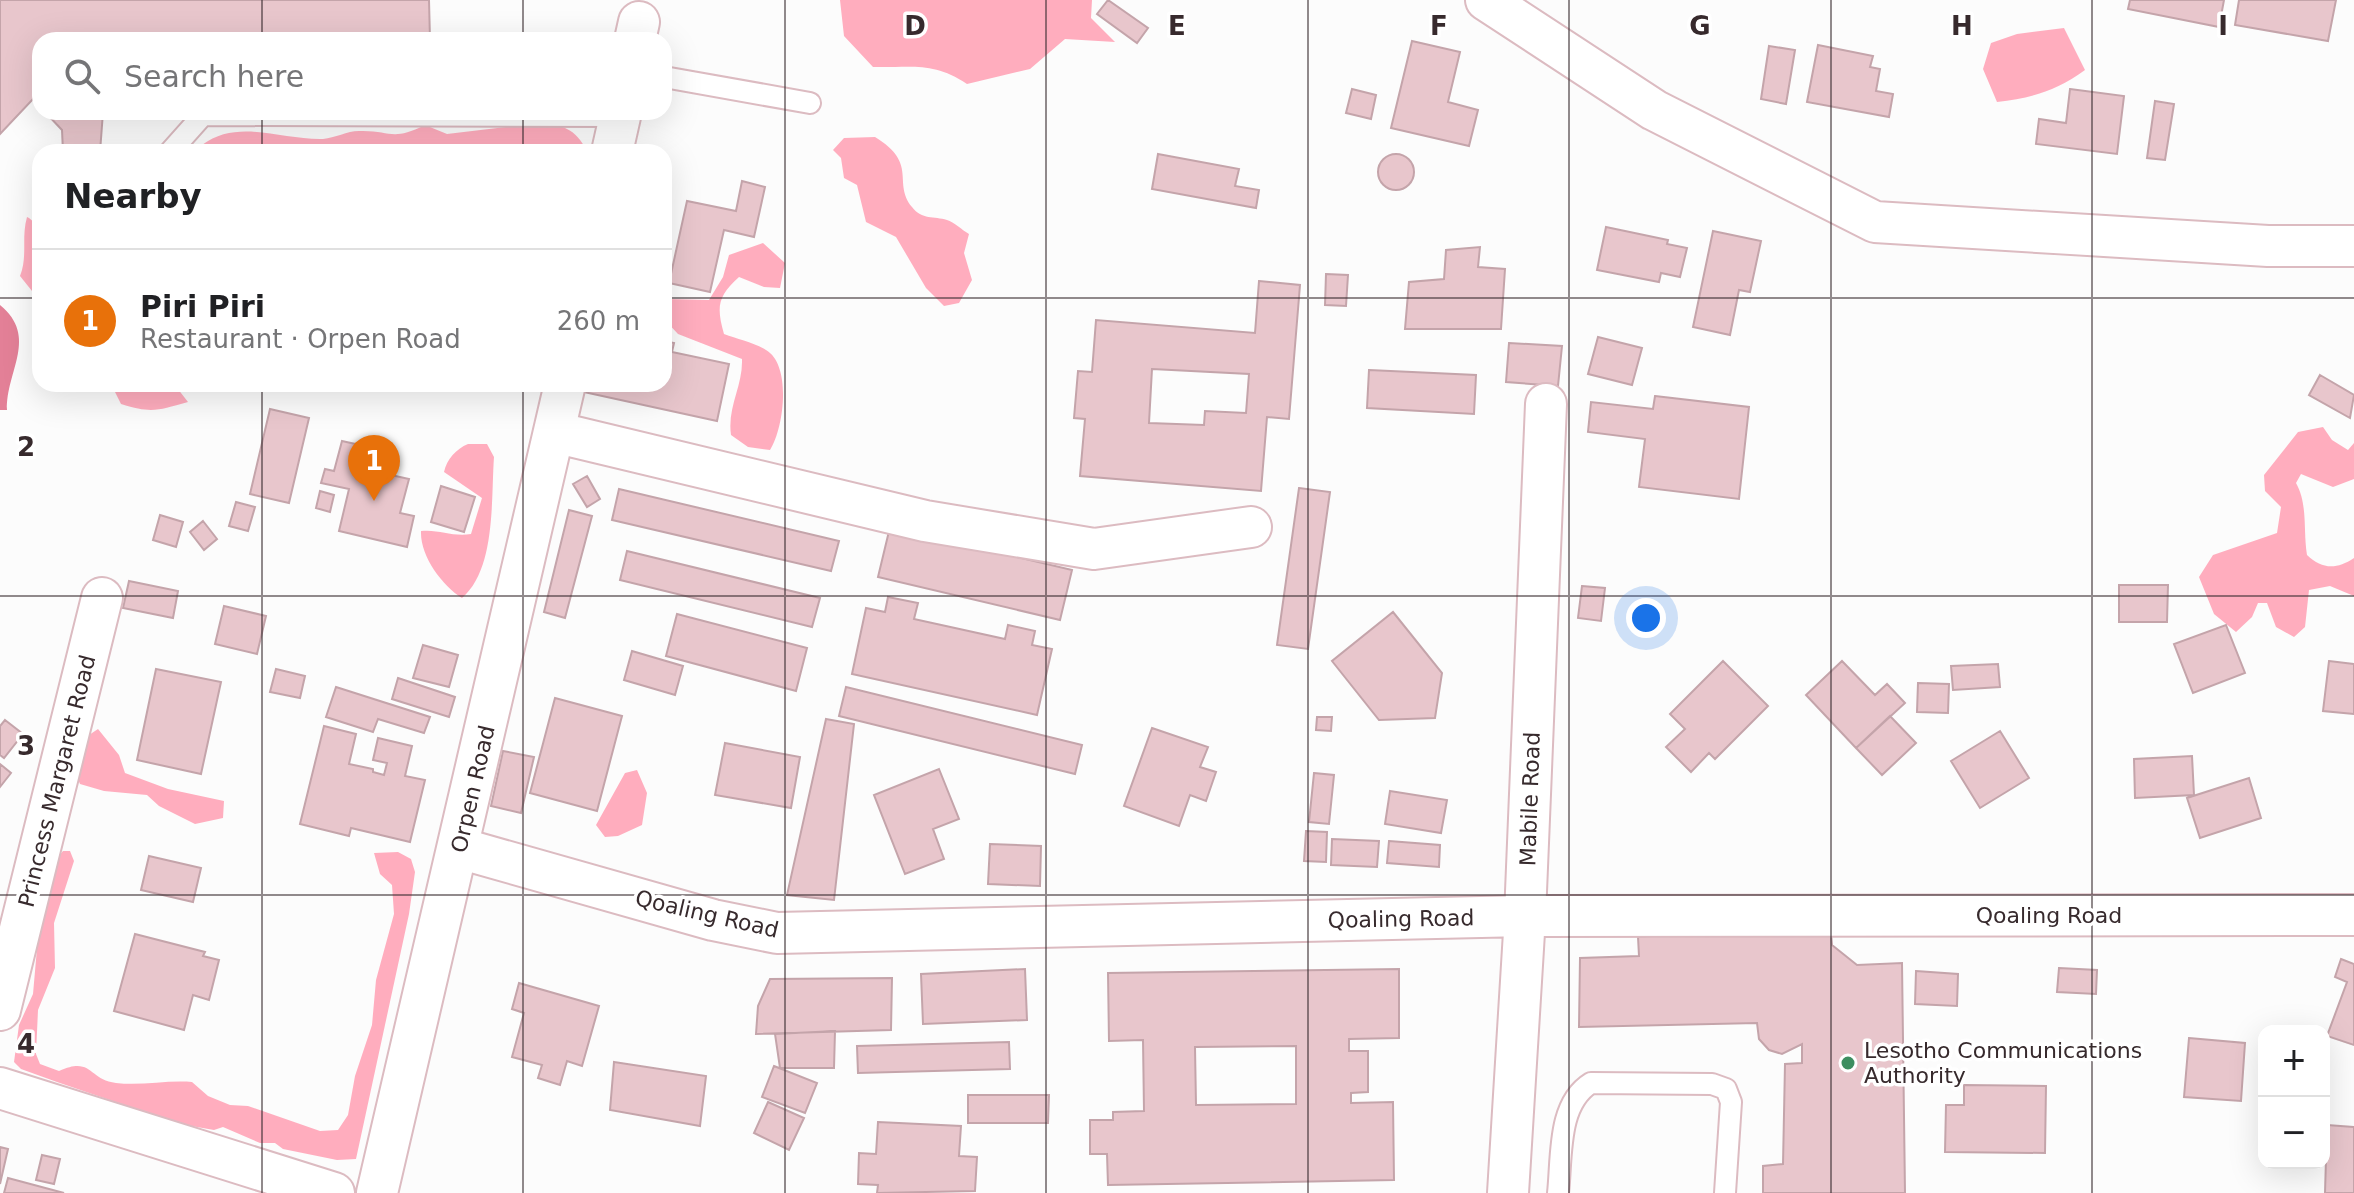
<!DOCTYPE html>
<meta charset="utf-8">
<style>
body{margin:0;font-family:"DejaVu Sans",sans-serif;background:#f6f6f6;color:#202124}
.controls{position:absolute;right:24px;bottom:24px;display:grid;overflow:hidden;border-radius:16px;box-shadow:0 8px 32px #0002}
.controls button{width:72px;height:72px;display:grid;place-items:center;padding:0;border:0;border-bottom:2px solid #e0e0e0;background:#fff;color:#202124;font:40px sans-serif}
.you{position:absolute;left:1646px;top:618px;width:28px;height:28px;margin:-20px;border:6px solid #fff;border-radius:50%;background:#1a73e8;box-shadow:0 0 0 12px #1a73e833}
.badge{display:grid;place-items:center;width:52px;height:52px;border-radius:50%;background:#ea580c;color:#fff;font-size:26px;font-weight:700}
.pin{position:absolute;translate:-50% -66px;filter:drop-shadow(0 2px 4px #0008)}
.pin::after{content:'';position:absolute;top:42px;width:28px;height:24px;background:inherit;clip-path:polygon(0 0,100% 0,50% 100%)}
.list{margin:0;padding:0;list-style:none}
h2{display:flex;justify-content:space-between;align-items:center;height:104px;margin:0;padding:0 32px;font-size:34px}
h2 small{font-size:26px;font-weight:400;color:#757577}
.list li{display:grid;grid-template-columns:52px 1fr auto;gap:24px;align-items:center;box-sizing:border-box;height:144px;padding:0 32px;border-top:2px solid #e0e0e0}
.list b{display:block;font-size:30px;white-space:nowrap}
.list p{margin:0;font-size:26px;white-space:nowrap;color:#757577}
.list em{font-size:26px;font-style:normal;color:#757577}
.icon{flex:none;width:44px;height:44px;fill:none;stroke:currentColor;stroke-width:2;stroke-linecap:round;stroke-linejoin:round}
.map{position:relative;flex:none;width:2354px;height:1193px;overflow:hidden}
.search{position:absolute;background:#fff;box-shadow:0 8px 32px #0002;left:32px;top:32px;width:640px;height:88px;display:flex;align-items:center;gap:20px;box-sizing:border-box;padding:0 28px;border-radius:24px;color:#757577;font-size:30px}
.panel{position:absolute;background:#fff;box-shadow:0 8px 32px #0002;left:32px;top:144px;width:640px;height:248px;border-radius:24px}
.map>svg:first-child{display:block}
</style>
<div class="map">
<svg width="2354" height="1193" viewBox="0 0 2354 1193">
<rect width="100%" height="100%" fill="#fcfcfc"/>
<path fill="#ffadbe" d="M840 0H1092L1091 18 1115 42 1065 39 1030 69 967 84C933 61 911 68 873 67L844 36Z
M2064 28 2085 70C2056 91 2032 98 1997 102L1983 69 1991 43 2017 34Z
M539 123C563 125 575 128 587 151L541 152 492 145 456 152H201L202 145C238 118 281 140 323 139 335 138 347 131 359 131 391 130 391 142 425 125L447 134Z
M875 137C919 164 892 182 912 207 922 220 934 216 947 220 954 222 962 230 969 234L964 253 972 280 959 303 944 306 926 288 896 237 866 222 857 185 844 178 841 158 833 150 844 138Z
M27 217C49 227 40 280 40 301L20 276C28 256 21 238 27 217Z
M763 243 785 263 780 288 764 287 739 277C718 296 716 306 724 334 737 339 753 342 766 350 792 365 784 428 770 450L748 447 731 435C727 407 743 386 742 359L678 334 664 319 668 299 709 300 723 277 729 255Z
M111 384H174L188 402C158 410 153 414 121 404Z
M2323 427 2332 440 2348 450 2354 443V479L2333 487 2301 474 2296 483C2308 504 2303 530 2307 555 2322 569 2336 570 2354 558V596L2330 586 2309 590 2305 627 2294 637 2276 627 2267 603H2258L2252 617 2236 632 2214 614 2199 577 2213 555 2277 533 2281 507 2265 491 2264 475 2298 432Z
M468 444H487L494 457C491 499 496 569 462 598 442 585 420 556 421 531 439 529 452 537 471 534L482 498 444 472C447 459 456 449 468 444Z
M98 729 119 755 125 773 168 789 224 801 223 818 195 824 159 806 147 795 104 791 80 784 73 768 74 745Z
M637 770 647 793 642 825 618 836 605 837 596 825 625 773Z
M63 851H70L74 861 54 923 55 968 38 1010 36 1054 40 1064 59 1071C93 1056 88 1080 116 1083 141 1086 167 1080 192 1082L208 1096 230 1105 248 1106 320 1131 338 1130 348 1115 355 1076 372 1025 376 980 394 914 392 885 380 874 374 853 398 852 411 859 415 872 409 914 356 1159 337 1160 283 1149 275 1143H260L223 1127 214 1130 180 1124 57 1082 21 1069 14 1062 19 1025 33 994 38 937 57 858Z"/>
<path fill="#e38097" d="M0 305C39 337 6 371 7 410H0Z"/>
<path fill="#e8c6cc" stroke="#c4a4aa" stroke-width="2" fill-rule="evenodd" d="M0 0H429L430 40H40V107L33 99 0 134Z
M1108 0 1148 28 1137 43 1097 14Z
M2130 0H2224L2219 27 2128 9Z
M2239 0H2336L2328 41 2235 25Z
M1412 41 1460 52 1448 102 1478 110 1469 146 1391 128Z
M1818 45 1873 56 1870 67 1880 69 1876 91 1893 94 1889 117 1807 102Z
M1769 46 1795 50 1786 104 1761 99Z
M1352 89 1376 95 1371 119 1346 113Z
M2070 89 2124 96 2117 154 2036 144 2039 119 2066 123Z
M2155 101 2174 104 2165 160 2147 158Z
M45 112H103L100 152H63L62 130Z
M1378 172a18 18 0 1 1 36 0a18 18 0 1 1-36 0Z
M1158 154 1239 169 1235 186 1259 190 1256 208 1152 189Z
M742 181 765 187 754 237 724 230 710 292 669 283 687 201 736 211Z
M1606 227 1668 240 1667 244 1687 248 1680 277 1661 273 1659 282 1597 270Z
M1713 231 1761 241 1750 292 1739 290 1730 335 1693 327Z
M1480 247 1478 267 1505 269 1501 329H1405L1409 282 1444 279 1446 250Z
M1326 274 1348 275 1346 306 1325 305Z
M1259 281 1300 285 1289 419 1267 417 1261 491 1080 476 1085 419 1074 418 1078 371 1092 372 1096 320 1255 333ZM1152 369 1249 374 1246 413 1205 411 1204 425 1149 423Z
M1598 337 1642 348 1632 385 1588 374Z
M664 341 674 343 672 352 729 364 717 421 570 389 571 384H664Z
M1509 343 1562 346 1558 386 1506 382Z
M1369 370 1476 375 1474 414 1367 408Z
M2320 375 2354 395 2350 418 2309 395Z
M1655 396 1749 407 1739 499 1639 487 1645 439 1588 432 1591 402 1653 409Z
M270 409 309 418 289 503 250 494Z
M342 441 378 449 373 471 409 479 400 513 414 516 407 547 339 531 349 489 321 483 325 469 334 471Z
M587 476 600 499 587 507 573 484Z
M441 486 475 497 464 532 431 522Z
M1299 488 1330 492 1308 649 1277 645Z
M619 489 839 541 831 571 612 520Z
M320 491 334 495 330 512 316 508Z
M236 502 255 507 248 531 229 526Z
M569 510 592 516 565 618 544 612Z
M160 515 183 522 176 547 153 540Z
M203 521 217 539 204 550 190 532Z
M890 527 1072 570 1060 620 878 577Z
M627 551 820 598 812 627 620 580Z
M129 581 178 591 173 618 123 608Z
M2119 585H2168L2167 622H2119Z
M1582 586 1605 588 1601 621 1578 618Z
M888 597 918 603 914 619 1005 639 1008 625 1035 631 1032 645 1052 649 1037 715 852 674 866 608 885 612Z
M224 606 266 616 257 654 215 644Z
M1393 612 1442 673 1435 718 1379 720 1332 661Z
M677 614 807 648 796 691 666 656Z
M2226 625 2245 673 2193 693 2174 644Z
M423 645 458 655 449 687 413 678Z
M632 651 683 666 675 695 624 680Z
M1723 661 1768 706 1715 759 1709 753 1691 772 1666 747 1685 729 1670 714Z
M1842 661 1875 695 1887 684 1905 703 1856 748 1806 695Z
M2329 661 2354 664V714L2323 711Z
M1998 664 2000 687 1953 690 1951 666Z
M156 669 221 682 201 774 137 760Z
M276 669 305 676 300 698 270 692Z
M398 678 455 697 449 717 392 699Z
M1918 683 1949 684 1948 713 1917 712Z
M336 687 430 717 424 733 378 719 373 732 326 717Z
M846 687 1082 745 1075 774 839 716Z
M555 698 622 716 597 811 530 793Z
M1890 716 1916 743 1882 775 1856 748Z
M1317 717H1332L1331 731 1316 730Z
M826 719 854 724 834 900 787 895Z
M5 720 23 734 4 758 0 755V726Z
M324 726 356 734 349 764 373 769V772L384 775 387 763 373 760 378 738 412 746 405 776 425 780 410 842 351 828 349 836 300 824Z
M1152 728 1208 747 1200 767 1216 772 1206 801 1190 795 1179 826 1124 806Z
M2000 731 2029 778 1980 808 1951 761Z
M725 743 800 757 791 808 715 795Z
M503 751 534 757 521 813 491 806Z
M2192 756 2194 795 2135 798 2134 759Z
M0 764 11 773 0 787Z
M939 769 959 819 933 829 944 859 905 874 874 795Z
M1314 773 1334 775 1329 824 1309 822Z
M2249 778 2261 818 2200 838 2187 798Z
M1390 791 1447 800 1441 833 1385 824Z
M1306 831 1327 832 1326 862 1304 861Z
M1332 839 1379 841 1377 867 1331 865Z
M1389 841 1440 845 1439 867 1387 863Z
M990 844 1041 846 1040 886 988 884Z
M149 856 201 868 193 902 141 890Z
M1705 933H1831L1832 945 1857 965 1902 963 1905 1193H1763V1166L1783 1164 1785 1064 1802 1063V1044L1782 1054 1769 1050 1759 1039 1757 1023 1579 1027 1580 958 1639 956 1638 937Z
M135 934 205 952 203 956 219 960 209 1000 193 995 184 1030 114 1011Z
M2341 959 2354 964V1045L2327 1036 2347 982 2335 977Z
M2059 968 2097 970 2096 994 2057 992Z
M1025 969 1027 1020 923 1024 921 974Z
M1399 969V1038L1349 1039V1051H1368V1092L1351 1093V1103L1393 1102 1394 1180 1108 1185 1107 1154H1090V1120H1113V1112L1144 1111 1143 1040 1109 1041 1108 973ZM1296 1046V1104L1196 1105 1195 1047Z
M1916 971 1958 974 1957 1006 1915 1004Z
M892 978 891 1030 756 1034 758 1006 770 979Z
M519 983 599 1006 582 1066 567 1061 560 1085 538 1078 542 1065 512 1057 524 1013 512 1009Z
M835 1031 834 1068H780L775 1034Z
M2189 1038 2245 1043 2241 1101 2184 1097Z
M1009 1042 1010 1069 858 1073 857 1046Z
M614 1062 706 1076 700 1126 610 1110Z
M774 1066 817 1083 805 1113 762 1097Z
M1964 1085 2046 1086 2045 1153 1945 1152 1946 1105H1964Z
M968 1095H1049L1048 1123H968Z
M768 1102 804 1118 789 1150 754 1133Z
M878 1122 961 1126 959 1156 977 1157 975 1191 877 1193 878 1185 858 1184 859 1153 876 1154Z
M2327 1125 2354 1127V1193H2325Z
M0 1147 8 1149 0 1184Z
M42 1155 60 1159 54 1184 36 1180Z
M8 1178 64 1193H4Z"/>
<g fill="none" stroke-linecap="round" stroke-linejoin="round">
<defs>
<path id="service" d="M664 77 810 103
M170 152 203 115 620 116
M1558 1193C1562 1157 1557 1104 1591 1083L1712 1084 1726 1089 1731 1102 1725 1193"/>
<path id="minor" d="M1486 0 1654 110 1875 222 2268 246H2354
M635 40 639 22
M612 152 621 112
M554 432 925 521 1094 549 1251 527
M459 848 713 920 777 933 1525 916 2354 915
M0 1010 102 598
M0 1088 334 1193
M377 1193 565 384
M1508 1193 1525 916 1546 404"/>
</defs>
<use href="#service" stroke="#dcbbc1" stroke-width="24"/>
<use href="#minor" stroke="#dcbbc1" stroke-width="44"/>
<use href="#service" stroke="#fff" stroke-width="20"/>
<use href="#minor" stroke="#fff" stroke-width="40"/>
</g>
<path fill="none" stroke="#372a2d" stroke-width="2" stroke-opacity="0.55" d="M262 0V40M523 0V40M785 0V1193M1046 0V1193M1308 0V1193M1569 0V1193M1831 0V1193M2092 0V1193M262 112V152M523 112V152M0 298H40M664 298H2354M262 384V1193M523 384V1193M0 596H2354M0 895H2354"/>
<circle fill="#3d8e60" stroke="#fff" stroke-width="3" cx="1848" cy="1063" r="8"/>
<g text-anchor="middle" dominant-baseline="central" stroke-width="7" stroke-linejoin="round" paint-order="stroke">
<g font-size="22" fill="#372a2d" stroke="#fff">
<text transform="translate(57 781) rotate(-76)">Princess Margaret Road</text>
<text transform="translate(473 789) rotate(-77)">Orpen Road</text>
<text transform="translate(1530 799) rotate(-88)">Mabile Road</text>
<text transform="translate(707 914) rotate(13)">Qoaling Road</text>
<text x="2049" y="915">Qoaling Road</text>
<text transform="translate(1401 919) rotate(-1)">Qoaling Road</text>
</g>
<g font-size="22" fill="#372a2d" stroke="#fff" text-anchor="start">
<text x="1864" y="1050">Lesotho Communications<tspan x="1864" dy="25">Authority</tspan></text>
</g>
</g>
<g font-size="26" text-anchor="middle" font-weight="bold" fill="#372a2d" stroke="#fff" stroke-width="7" stroke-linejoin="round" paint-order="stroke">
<text x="915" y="35">D</text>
<text x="1177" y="35">E</text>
<text x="1439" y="35">F</text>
<text x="1700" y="35">G</text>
<text x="1962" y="35">H</text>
<text x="2223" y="35">I</text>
<text x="26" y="456">2</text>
<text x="26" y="755">3</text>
<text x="26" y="1053">4</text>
</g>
</svg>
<div class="controls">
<button>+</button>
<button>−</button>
</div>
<div class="you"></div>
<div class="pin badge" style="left:374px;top:501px;background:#e8710a">1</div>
<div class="search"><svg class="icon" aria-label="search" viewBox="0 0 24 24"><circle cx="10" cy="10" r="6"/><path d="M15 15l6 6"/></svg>Search here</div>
<section class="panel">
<h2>Nearby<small></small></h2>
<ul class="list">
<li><span class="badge" style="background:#e8710a">1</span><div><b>Piri Piri</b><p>Restaurant · Orpen Road</p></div><em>260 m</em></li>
</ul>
</section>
</div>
